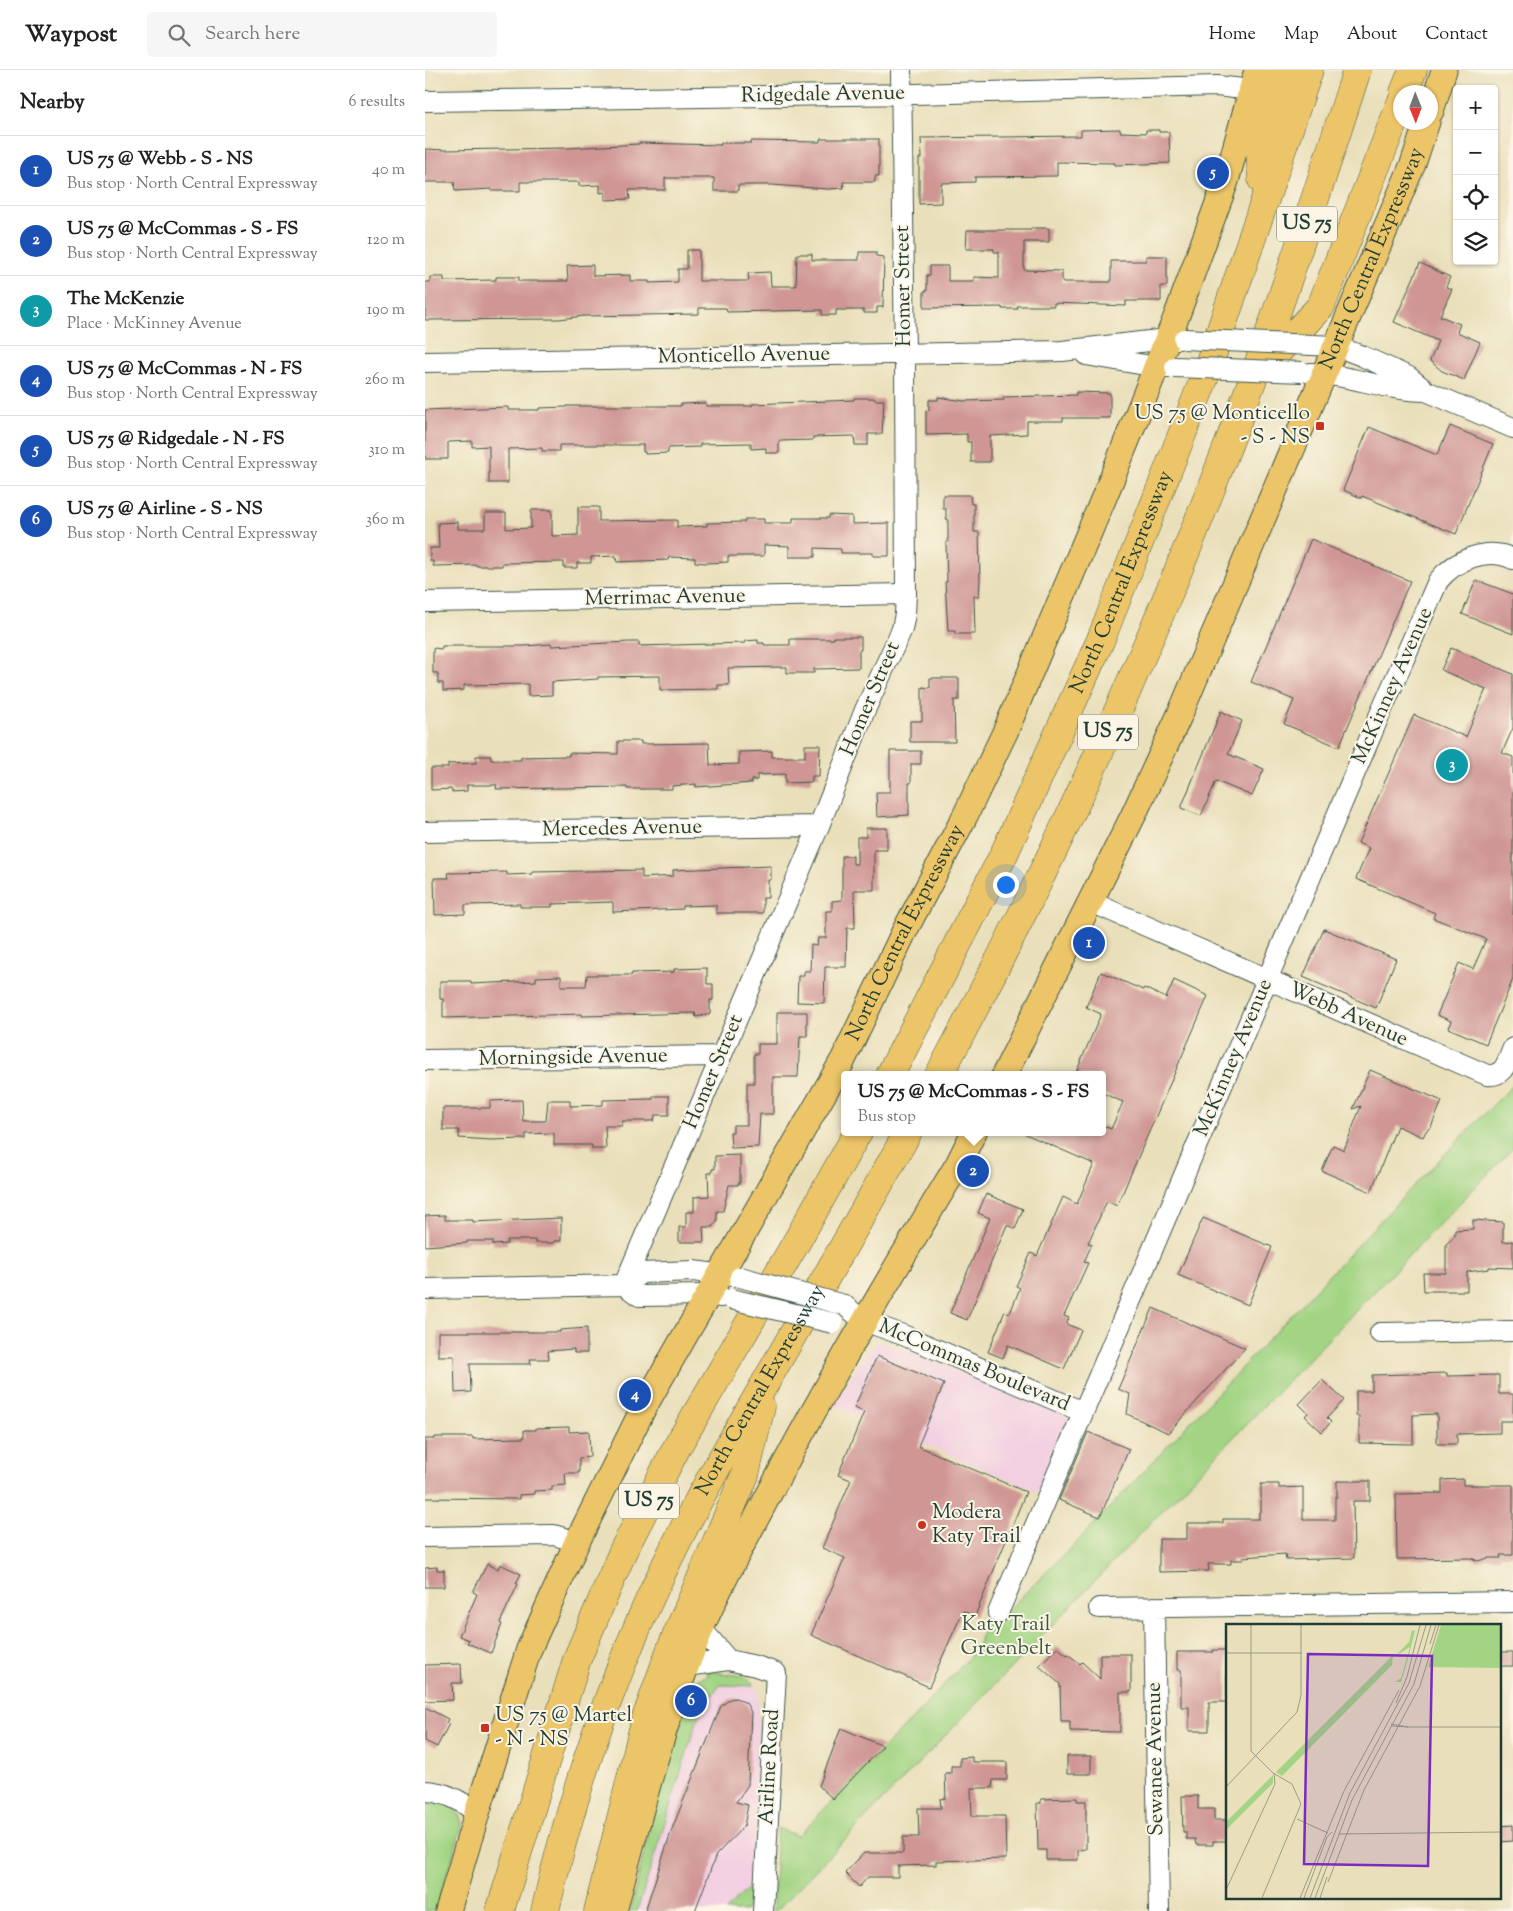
<!DOCTYPE html>
<meta charset="utf-8">
<style>
body{margin:0;font-family:"Sorts Mill Goudy",serif;background:#f6f6f6;color:#202124}
.controls{position:absolute;right:15px;top:15px;display:grid;overflow:hidden;border-radius:5px;box-shadow:0 1px 4px #0004}
.controls button{width:45px;height:45px;display:grid;place-items:center;padding:0;border:0;border-bottom:1px solid #e0e0e0;background:#fff;color:#202124;font:25px sans-serif}
.compass{position:absolute;left:968px;top:15px;width:45px;height:45px;border-radius:50%;background:#fff;box-shadow:0 1px 4px #0004;rotate:179deg}
.you{position:absolute;left:580px;top:814px;width:18px;height:18px;margin:-12px;border:4px solid #fff;border-radius:50%;background:#1a73e8;box-shadow:0 0 0 8px #1a73e833}
.badge{display:grid;place-items:center;width:32px;height:32px;border-radius:50%;background:#c8321e;color:#fff;font-size:16px;font-weight:700}
.pin{position:absolute;translate:-50% -50%;border:2px solid #fff;box-shadow:0 1px 5px #0006}
.popup{position:absolute;left:416px;top:1001px;width:265px;height:65px;box-sizing:border-box;display:grid;place-content:center;border-radius:5px;background:#fff;filter:drop-shadow(0 1px 4px #0005);font-size:16px;white-space:nowrap;color:#757577}
.popup b{font-size:19px;color:#202124}
.popup::after{content:'';position:absolute;left:50%;top:100%;margin-left:-10px;border:10px solid transparent;border-top-color:#fff}
.list{margin:0;padding:0;list-style:none}
h2{display:flex;justify-content:space-between;align-items:center;height:65px;margin:0;padding:0 20px;font-size:21px}
h2 small{font-size:16px;font-weight:400;color:#757577}
.list li{display:grid;grid-template-columns:32px 1fr auto;gap:15px;align-items:center;box-sizing:border-box;height:70px;padding:0 20px;border-top:1px solid #e0e0e0}
.list b{display:block;font-size:19px;white-space:nowrap}
.list p{margin:0;font-size:16px;white-space:nowrap;color:#757577}
.list em{font-size:16px;font-style:normal;color:#757577}
.icon{flex:none;width:28px;height:28px;fill:none;stroke:currentColor;stroke-width:2;stroke-linecap:round;stroke-linejoin:round}
.map{position:relative;flex:none;width:1088px;height:1841px;overflow:hidden}
header{display:flex;align-items:center;gap:30px;box-sizing:border-box;height:70px;padding:0 25px;background:#fff;border-bottom:1px solid #e0e0e0}
header strong{font-size:24px}
nav{display:flex;gap:28px;margin-inline-start:auto;font-size:18px}
.search{width:350px;height:45px;background:#f6f6f6;display:flex;align-items:center;gap:12px;box-sizing:border-box;padding:0 18px;border-radius:5px;color:#757577;font-size:19px}
main{display:flex}
aside{flex:1;background:#fff}
.map>svg:first-child{display:block}
</style>
<header>
<strong>Waypost</strong>
<div class="search"><svg class="icon" aria-label="search" viewBox="0 0 24 24"><circle cx="10" cy="10" r="6"/><path d="M15 15l6 6"/></svg>Search here</div>
<nav><a>Home</a><a>Map</a><a>About</a><a>Contact</a></nav>
</header>
<main>
<aside>
<h2>Nearby<small>6 results</small></h2>
<ul class="list">
<li><span class="badge" style="background:#1a4fb4">1</span><div><b>US 75 @ Webb - S - NS</b><p>Bus stop · North Central Expressway</p></div><em>40 m</em></li>
<li><span class="badge" style="background:#1a4fb4">2</span><div><b>US 75 @ McCommas - S - FS</b><p>Bus stop · North Central Expressway</p></div><em>120 m</em></li>
<li><span class="badge" style="background:#0f9aa8">3</span><div><b>The McKenzie</b><p>Place · McKinney Avenue</p></div><em>190 m</em></li>
<li><span class="badge" style="background:#1a4fb4">4</span><div><b>US 75 @ McCommas - N - FS</b><p>Bus stop · North Central Expressway</p></div><em>260 m</em></li>
<li><span class="badge" style="background:#1a4fb4">5</span><div><b>US 75 @ Ridgedale - N - FS</b><p>Bus stop · North Central Expressway</p></div><em>310 m</em></li>
<li><span class="badge" style="background:#1a4fb4">6</span><div><b>US 75 @ Airline - S - NS</b><p>Bus stop · North Central Expressway</p></div><em>360 m</em></li>
</ul>
</aside>
<div class="map">
<svg width="1088" height="1841" viewBox="0 0 1088 1841">
<rect width="100%" height="100%" fill="#fcf5e5"/>
<filter id="ink" filterUnits="userSpaceOnUse"><feTurbulence type="fractalNoise" baseFrequency=".02" numOctaves="2"/><feDisplacementMap in="SourceGraphic" scale="10" xChannelSelector="R" yChannelSelector="G"/><feConvolveMatrix kernelMatrix="1 2 1 2 8 2 1 2 1" color-interpolation-filters="sRGB"/></filter>
<filter id="wash" filterUnits="userSpaceOnUse"><feTurbulence type="fractalNoise" baseFrequency=".0096" numOctaves="4" result="noise"/><feDisplacementMap in="SourceGraphic" scale="20" xChannelSelector="R" yChannelSelector="G"/><feGaussianBlur stdDeviation="1.12" result="paint"/><feColorMatrix in="noise" values="0 0 0 0 0 0 0 0 0 0 0 0 0 0 0 0 0 1.4 0 .05"/><feComposite in="paint" operator="in"/></filter>
<g filter="url(#wash)">
<rect width="100%" height="100%" fill="#e9dfba"/>
<path fill="#f2cfe1" d="M457 1273 484 1282 638 1343 645 1349 615 1423 408 1335 442 1282 451 1274Z
M294 1615 331 1616 334 1625 328 1813 301 1841H212L273 1647Z"/>
<path fill="#a2d483" stroke="#60885c" d="M1088 1015V1078L351 1841H348L352 1758 373 1766 489 1647 553 1578 561 1544 582 1541 653 1471 975 1130Z
M282 1601 318 1606 327 1612 328 1616 294 1615 273 1647 212 1841H205C217 1790 229 1739 244 1688 252 1662 259 1633 273 1609L283 1606Z
M0 1733C20 1733 34 1731 37 1756L11 1841H0Z
M328 1813V1833L320 1841H301Z"/>
<g id="blocks">
<path fill="#cf9694" d="M695 59V62L721 63V60H734V62H744L745 93 690 95V93L632 92V106L550 107V112L516 113V133L494 134V88H497L496 68 656 66V60Z
M395 69H454V106H450V112H418L419 118 403 119 347 115H313V121H289V108H240V120H204L205 129 180 130V122L175 123V115L154 116V112H95V121H66V119L30 121 29 112H0V79L20 80 142 78 214 74V73L296 75V73H326V71L395 72Z
M606 158H624V172H599V200L637 201V212H686V191H721V186H742V216H736V231H701V236L629 233V236H592L593 239H577V237L499 238V221H502V205H505V196H523V211H549V207L574 208V182H569V179H541L542 160H606Z
M262 180H274V211H324L323 203 345 202 346 216H371L372 184H387V190H434V182H451V186L459 187 458 237H452V243H439V240H411V245H397V240L302 242 301 238H274V244L159 246 134 249 0 250V212H5V207H19V211L71 210V207H94V211H143L142 196 168 195V206L205 205V211H224V213L253 212V199H262Z
M995 193 1025 207 1021 217 1027 219 1015 246 1035 254 1032 262 1055 272 1039 310 1017 301 1005 291 1013 271 969 252Z
M651 322 685 323V348H638V351H602V364L565 366V392H546V372H542V364L501 365V341L504 340V330H513V327L539 331 579 330V327L651 325Z
M429 328H449L450 330H459L457 364H443V375H430L429 366 388 367V370L354 371V383H341V378L326 379V373L275 374V377L243 378V383L220 384V382H218V375H134V381H117V378L83 379V413H64V376L47 377V371L23 372V389H0V340L83 337V340H114V338L142 337V336H256V334L281 333V336H327V334L429 330Z
M1025 356 1068 374 1031 464 937 426 936 428 918 420 944 357 1012 385Z
M518 425H545L546 434H549V462H554L555 511 554 526H549L550 564H530V561H523L520 512H522L521 472H523V449H521V439H518Z
M153 437H174V451L252 450V457L282 456V453L320 452V449H339V453H368V448H404V445L427 446V454L464 453V486H448V483H416V479L390 478V487H364V476L339 475V486H303V492L281 493 270 492V488L244 487 243 490 192 492 191 486 166 487V493H152V498H139V492L77 493V496H52V495L8 496V491H5V478H14L13 453 33 452V459H60V443H81V459L106 458V440H127V466L153 465Z
M886 469 985 511 914 677 859 654 869 630 826 612Z
M1051 510 1088 524V564L1037 544Z
M409 567H436V580H434V598L389 599V603H362V597L303 598 304 615H293V619L235 620V606L173 607V609L127 612V625L103 626V614L39 615V620L18 621V613H13V603H8V578L17 579V576H100L126 574V576L204 572H214V576L320 573V571L333 570V573H339V575H365V569H409Z
M1026 578 1088 604V658L1077 683 1088 687V909L1061 974 1023 958 1026 951 1012 945 1034 893 1048 899 1061 869 1008 848 1010 843 931 809 944 778 933 773 989 645 1041 667 1061 619 1016 600Z
M505 608H534V630H529L530 672H485V651H497V617L505 618Z
M796 641 817 651 803 684 839 699 827 726 791 711 776 746 756 738Z
M193 671H216V674L284 673 285 695 314 694V682L347 681V687H380V675H395L394 706H387V712L360 713V704L332 705V710H327V713L271 717V714L247 716V719H202V717L71 719 72 715H42V721L27 722 26 719 6 720V698H23V694L51 693V686H66V690H96V687L144 686V683L193 684Z
M465 681H496V694H486V713H484V745L452 747 451 722H465Z
M441 758H462V780H449V820H429L430 858H422L421 897H400L399 933 372 932 373 906H379V901H385L386 875 392 876 393 868H401V841H407V831L417 830V786H428V794H432V767H441Z
M346 796V810H343V828H338V843H291V835L258 836V839L188 842V832L127 834V837H95V834L40 835V844L10 845 9 808H24L23 803 82 802V805L107 804V802L217 800V808L248 806V800Z
M899 859 971 889 951 938 878 907Z
M282 898V914H288V930H285V944L271 947 270 943 157 946V944L18 948V929H15V911H46V914L111 911V907L136 906V916H161L162 905H207V903L249 902V899Z
M676 902 718 920 719 918 741 928 749 910 783 926 692 1136 682 1131 663 1173 667 1174 659 1192 663 1193 639 1246 644 1248 641 1254 656 1260 639 1299 583 1275 578 1288 563 1282 580 1241 585 1243 595 1218 591 1216 606 1183 612 1186 638 1127 652 1134 669 1094 596 1062H677V1055L686 1059 698 1032 677 1023V1005H650L676 944 661 937Z
M352 942H382V966H375L373 1007H348V1044H335L333 1077 306 1078 305 1062H308V1055H322V1013H329V984H333V974H352Z
M945 1000 1017 1031 1006 1057 1001 1061 998 1067 972 1056 946 1122 897 1101 908 1075 919 1080 936 1036 928 1039Z
M228 1026H244V1045H230L229 1051H197V1056H180L181 1079H167V1075H129V1063L101 1064V1069L66 1070 34 1068V1060H18V1038H65V1031L97 1030 98 1051H121L123 1030H145V1036L178 1035V1030L228 1029Z
M315 1085V1113H313V1115H304L298 1141H292V1151L287 1157H278L279 1172H254V1157H261V1142H269V1127L284 1126 283 1103H287V1099H290V1086Z
M561 1124 598 1139 590 1159 582 1155 542 1250 525 1243 565 1148 553 1143Z
M20 1145V1150H48V1152L136 1148V1171H129V1173H110V1170H82V1174L68 1175V1171H42V1173L0 1176V1146Z
M778 1148 847 1177 823 1235 753 1205Z
M1048 1150 1078 1152V1172L1088 1171V1198L1064 1197V1199L1042 1202V1221H999L998 1203H1021V1174L1030 1166V1160L1048 1159Z
M728 1238 820 1278 743 1363 702 1344 705 1324 693 1319Z
M162 1258V1283H149V1279L123 1281 124 1289H105L106 1294H45L46 1322 30 1323 29 1286H13V1262H135V1260Z
M452 1286 519 1314 493 1376 601 1422 550 1546 538 1541 504 1617 386 1565 420 1488 397 1478 426 1410 413 1405 439 1342 429 1338Z
M1022 1303V1306L1074 1305V1324H1088V1351H1075V1363L1032 1364V1374H1012V1344L988 1345V1374L934 1373V1346H931V1321H947V1305Z
M897 1310 919 1330 902 1348 906 1352 897 1362 880 1346 883 1343 874 1334Z
M144 1357V1362L164 1361 165 1387 154 1388V1403H140L141 1415 127 1416V1420L109 1421V1424L94 1425V1429L0 1428V1369H9V1367H48V1369L99 1368V1360H111V1358Z
M663 1362 704 1379 675 1447 634 1430Z
M1038 1409V1415H1088V1485H1075L1076 1488H1063L1053 1491 1046 1488 972 1489 971 1424 1017 1423V1410Z
M912 1411H945V1431H928L929 1488 861 1490 860 1484 818 1487V1490H806V1494H783L784 1501 734 1502V1469H762V1453H798V1449H834V1442H836V1414H854V1418L878 1417V1450H910V1427H912Z
M62 1494 73 1499 75 1494 96 1504 91 1513 93 1514 78 1546 75 1553 77 1554 66 1583 42 1573 44 1570 34 1566 52 1524 48 1522Z
M12 1497V1500H19V1517H0V1498Z
M632 1577 642 1585 643 1584 655 1594 657 1592 675 1609V1584H706V1622H695V1662L645 1661V1651H636L635 1614 614 1596Z
M788 1580H802V1632H784V1661H764V1637H756V1600H752V1582H788Z
M1074 1582H1088V1596H1074Z
M36 1594 37 1613H27L28 1630 0 1631V1595Z
M311 1628 321 1633 326 1642 323 1715 311 1732 323 1735 319 1756 291 1785 270 1841H220L247 1759 296 1636 305 1629Z
M0 1637 23 1649 21 1653 24 1654 12 1677 0 1671Z
M416 1658 458 1676 408 1729 394 1716Z
M642 1686H666V1704H642Z
M547 1687V1692H582V1710H568L567 1718H546L547 1746H580L581 1789 511 1791V1795L473 1796V1807H443L434 1817 420 1803 439 1783H478V1767H494L493 1738H516L515 1729 521 1728 520 1703H526V1696H535V1688Z
M757 1726H773V1739H789V1750H802V1771H788V1775H771L770 1769H761V1762H758Z
M652 1728V1731H661V1779L653 1780V1790H621V1780H613L612 1733H616V1729Z
M1088 1755V1771L1074 1772V1756Z"/>
</g>
</g>
<g filter="url(#ink)">
<use href="#blocks" fill-opacity="0" stroke="#3d5548" stroke-width="1"/>
<g fill="none" stroke-linecap="round" stroke-linejoin="round">
<defs>
<path id="minor" d="M0 31 490 24 792 16 826 20
M887 275 911 276 937 286 984 307 1001 321 1088 358
M661 285 732 297H747
M0 292 637 281 742 269H754
M885 303C924 304 961 321 1001 321
M0 532 481 524
M0 762 394 756
M666 832 1062 1005C1079 1007 1082 992 1088 978
M0 990 296 986
M199 1215 394 756 440 640 477 559 480 544 481 524 480 284 476 0
M199 1215 214 1226 282 1225 296 1227
M0 1219 199 1215 217 1203 268 1201 308 1206
M419 1235 439 1251 478 1265 658 1342
M955 1263 1088 1261
M0 1467 129 1465 152 1472
M729 1537 734 1841
M674 1538 1088 1532
M573 1543 952 651 1013 511C1030 490 1062 476 1088 489
M276 1558 303 1590
M262 1596 303 1590 331 1596 351 1603 338 1841
M0 1721C21 1722 35 1730 52 1743"/>
<g id="major">
<path d="M1006 41 1019 0"/>
<path id="s1" d="M579 1005 708 746 755 644 988 94 1002 52"/>
<path id="s2" d="M23 1841 52 1743 104 1579 152 1472 219 1337 418 990 478 864 540 746 581 660 685 413 752 245 801 111 832 0"/>
<path d="M189 1841C214 1746 238 1650 276 1559 295 1514 320 1470 343 1426 402 1313 467 1203 533 1094L549 1062"/>
</g>
<g id="highway">
<path d="M979 22 988 0"/>
<path d="M837 110 835 82 859 0"/>
<path d="M844 291 896 236 976 33"/>
<path id="s3" d="M465 1005 579 784 676 569 779 309 884 0"/>
<path d="M514 1005C635 780 741 546 829 306 866 205 899 102 932 0"/>
<path d="M75 1841 152 1589 198 1481 252 1377 372 1171 433 1062"/>
<path id="s4" d="M120 1841C148 1720 189 1601 243 1490 271 1432 303 1377 335 1322 384 1236 435 1150 483 1062"/>
<path d="M173 1841 220 1651 245 1581 320 1405 336 1337"/>
</g>
</defs>
<use href="#minor" stroke="#3d5548" stroke-width="22"/>
<use href="#major" stroke="#3d5548" stroke-width="27"/>
<use href="#highway" stroke="#3d5548" stroke-width="29"/>
<use href="#minor" stroke="#fff" stroke-width="20"/>
<use href="#major" stroke="#edc569" stroke-width="25"/>
<use href="#highway" stroke="#edc569" stroke-width="28"/>
<defs>
<path id="minor-bridge" d="M759 269 887 275
M750 297 877 302
M315 1207 419 1235
M306 1229 408 1253"/>
</defs>
<use href="#minor-bridge" stroke="#3d5548" stroke-width="22" stroke-linecap="butt"/>
<use href="#minor-bridge" stroke="#fff" stroke-width="20"/>
</g>
</g>
<g fill="#c8321e" stroke="#fcf5e5" stroke-width="2">
<rect x="890" y="351" width="10" height="10" rx="2.5"/>
<circle cx="497" cy="1455" r="5"/>
<rect x="55" y="1653" width="10" height="10" rx="2.5"/>
</g>
<g text-anchor="middle" dominant-baseline="central" stroke-width="4" stroke-linejoin="round" paint-order="stroke">
<g fill="#fcf5e5" stroke="#617469" stroke-width="1">
<rect x="852" y="136.5" width="60" height="35" rx="4"/>
<rect x="653" y="644.5" width="60" height="35" rx="4"/>
<rect x="194" y="1413.5" width="60" height="35" rx="4"/>
</g>
<g font-size="20" font-weight="bold" fill="#1f3d34">
<text x="882" y="154">US 75</text>
<text x="683" y="662">US 75</text>
<text x="224" y="1431">US 75</text>
</g>
<g font-size="21" fill="#1f3d34" stroke="#fcf5e5">
<text transform="translate(398 25) rotate(-1)">Ridgedale Avenue</text>
<text stroke="none"><textPath href="#s1" startOffset="896">North Central Expressway</textPath></text>
<text transform="translate(479 216) rotate(-91)">Homer Street</text>
<text transform="translate(319 286) rotate(-1)">Monticello Avenue</text>
<text stroke="none"><textPath href="#s3" startOffset="545">North Central Expressway</textPath></text>
<text transform="translate(240 528) rotate(-1)">Merrimac Avenue</text>
<text transform="translate(968 616) rotate(-66)">McKinney Avenue</text>
<text transform="translate(446 629) rotate(-67)">Homer Street</text>
<text transform="translate(197 759) rotate(-1)">Mercedes Avenue</text>
<text stroke="none"><textPath href="#s2" startOffset="1084">North Central Expressway</textPath></text>
<text transform="translate(923 945) rotate(24)">Webb Avenue</text>
<text transform="translate(148 988) rotate(-1)">Morningside Avenue</text>
<text transform="translate(809 988) rotate(-67)">McKinney Avenue</text>
<text transform="translate(289 1002) rotate(-67)">Homer Street</text>
<text transform="translate(549 1296) rotate(23)">McCommas Boulevard</text>
<text stroke="none"><textPath href="#s4" startOffset="566">North Central Expressway</textPath></text>
<text transform="translate(731 1689) rotate(-91)">Sewanee Avenue</text>
<text transform="translate(345 1697) rotate(-87)">Airline Road</text>
</g>
<g font-size="21" fill="#1f3d34" stroke="#fcf5e5" text-anchor="start">
<text x="885" y="344" text-anchor="end">US 75 @ Monticello<tspan x="885" dy="24">- S - NS</tspan></text>
<text x="507" y="1443">Modera<tspan x="507" dy="24">Katy Trail</tspan></text>
<text x="70" y="1646">US 75 @ Martel<tspan x="70" dy="24">- N - NS</tspan></text>
</g>
<g font-size="21" fill="#395b44" stroke="#fcf5e5">
<text x="581" y="1555">Katy Trail<tspan x="581" dy="24">Greenbelt</tspan></text>
</g>
</g>
<g transform="translate(801 1554)">
<rect width="275" height="275" fill="#e9dfba"/>
<path d="M215 1H275V44L202 43ZM186 6 189 7 180 42 175 58H169L175 54 184 23 169 32 183 18ZM167 31 166 41 56 152 50 148ZM47 151V159L0 206V198Z" fill="#a2d483"/>
<path fill="none" stroke="#989e84" stroke-width="1" d="M25 1V127L47 149 66 160 75 180 36 274M204 20 210 1M0 29H76M170 79 181 53 194 1M165 100 182 103H275M165 102 182 103M0 163 71 88 75 71V1M71 195 102 209M113 210 275 208M102 258 138 166 194 62 213 1M0 266 49 160 48 149M74 274 118 167 173 66M78 274 101 213 106 208M84 274 124 169 183 59 200 1M89 274 126 176 188 60 205 1M94 274 101 253"/>
<path fill="#7b2cbf" fill-opacity="0.15" stroke="#7b2cbf" stroke-width="2.5" d="M82 30 206 32 202 242 78 240Z"/>
<rect width="275" height="275" fill="none" stroke="#1f3d34" stroke-width="2.5"/>
</g>
</svg>
<div class="controls">
<button>+</button>
<button>−</button>
<button><svg class="icon" aria-label="locate" viewBox="0 0 24 24"><circle cx="12" cy="12" r="6"/><path d="M12 2v4M12 18v4M2 12h4M18 12h4"/></svg></button>
<button><svg class="icon" aria-label="layers" viewBox="0 0 24 24"><path d="M12 4l9 5-9 5-9-5zM3 14l9 5 9-5"/></svg></button>
</div>
<svg class="compass" viewBox="-18 -18 36 36"><path d="M0-13l5 13h-10z" fill="#e53935"/><path d="M0 13l5-13h-10z" fill="#757577"/></svg>
<div class="you"></div>
<div class="pin badge" style="left:664px;top:873px;background:#1a4fb4">1</div>
<div class="pin badge" style="left:548px;top:1101px;background:#1a4fb4">2</div>
<div class="popup"><b>US 75 @ McCommas - S - FS</b>Bus stop</div>
<div class="pin badge" style="left:1027px;top:695px;background:#0f9aa8">3</div>
<div class="pin badge" style="left:210px;top:1325px;background:#1a4fb4">4</div>
<div class="pin badge" style="left:788px;top:103px;background:#1a4fb4">5</div>
<div class="pin badge" style="left:266px;top:1631px;background:#1a4fb4">6</div>
</div>
</main>
